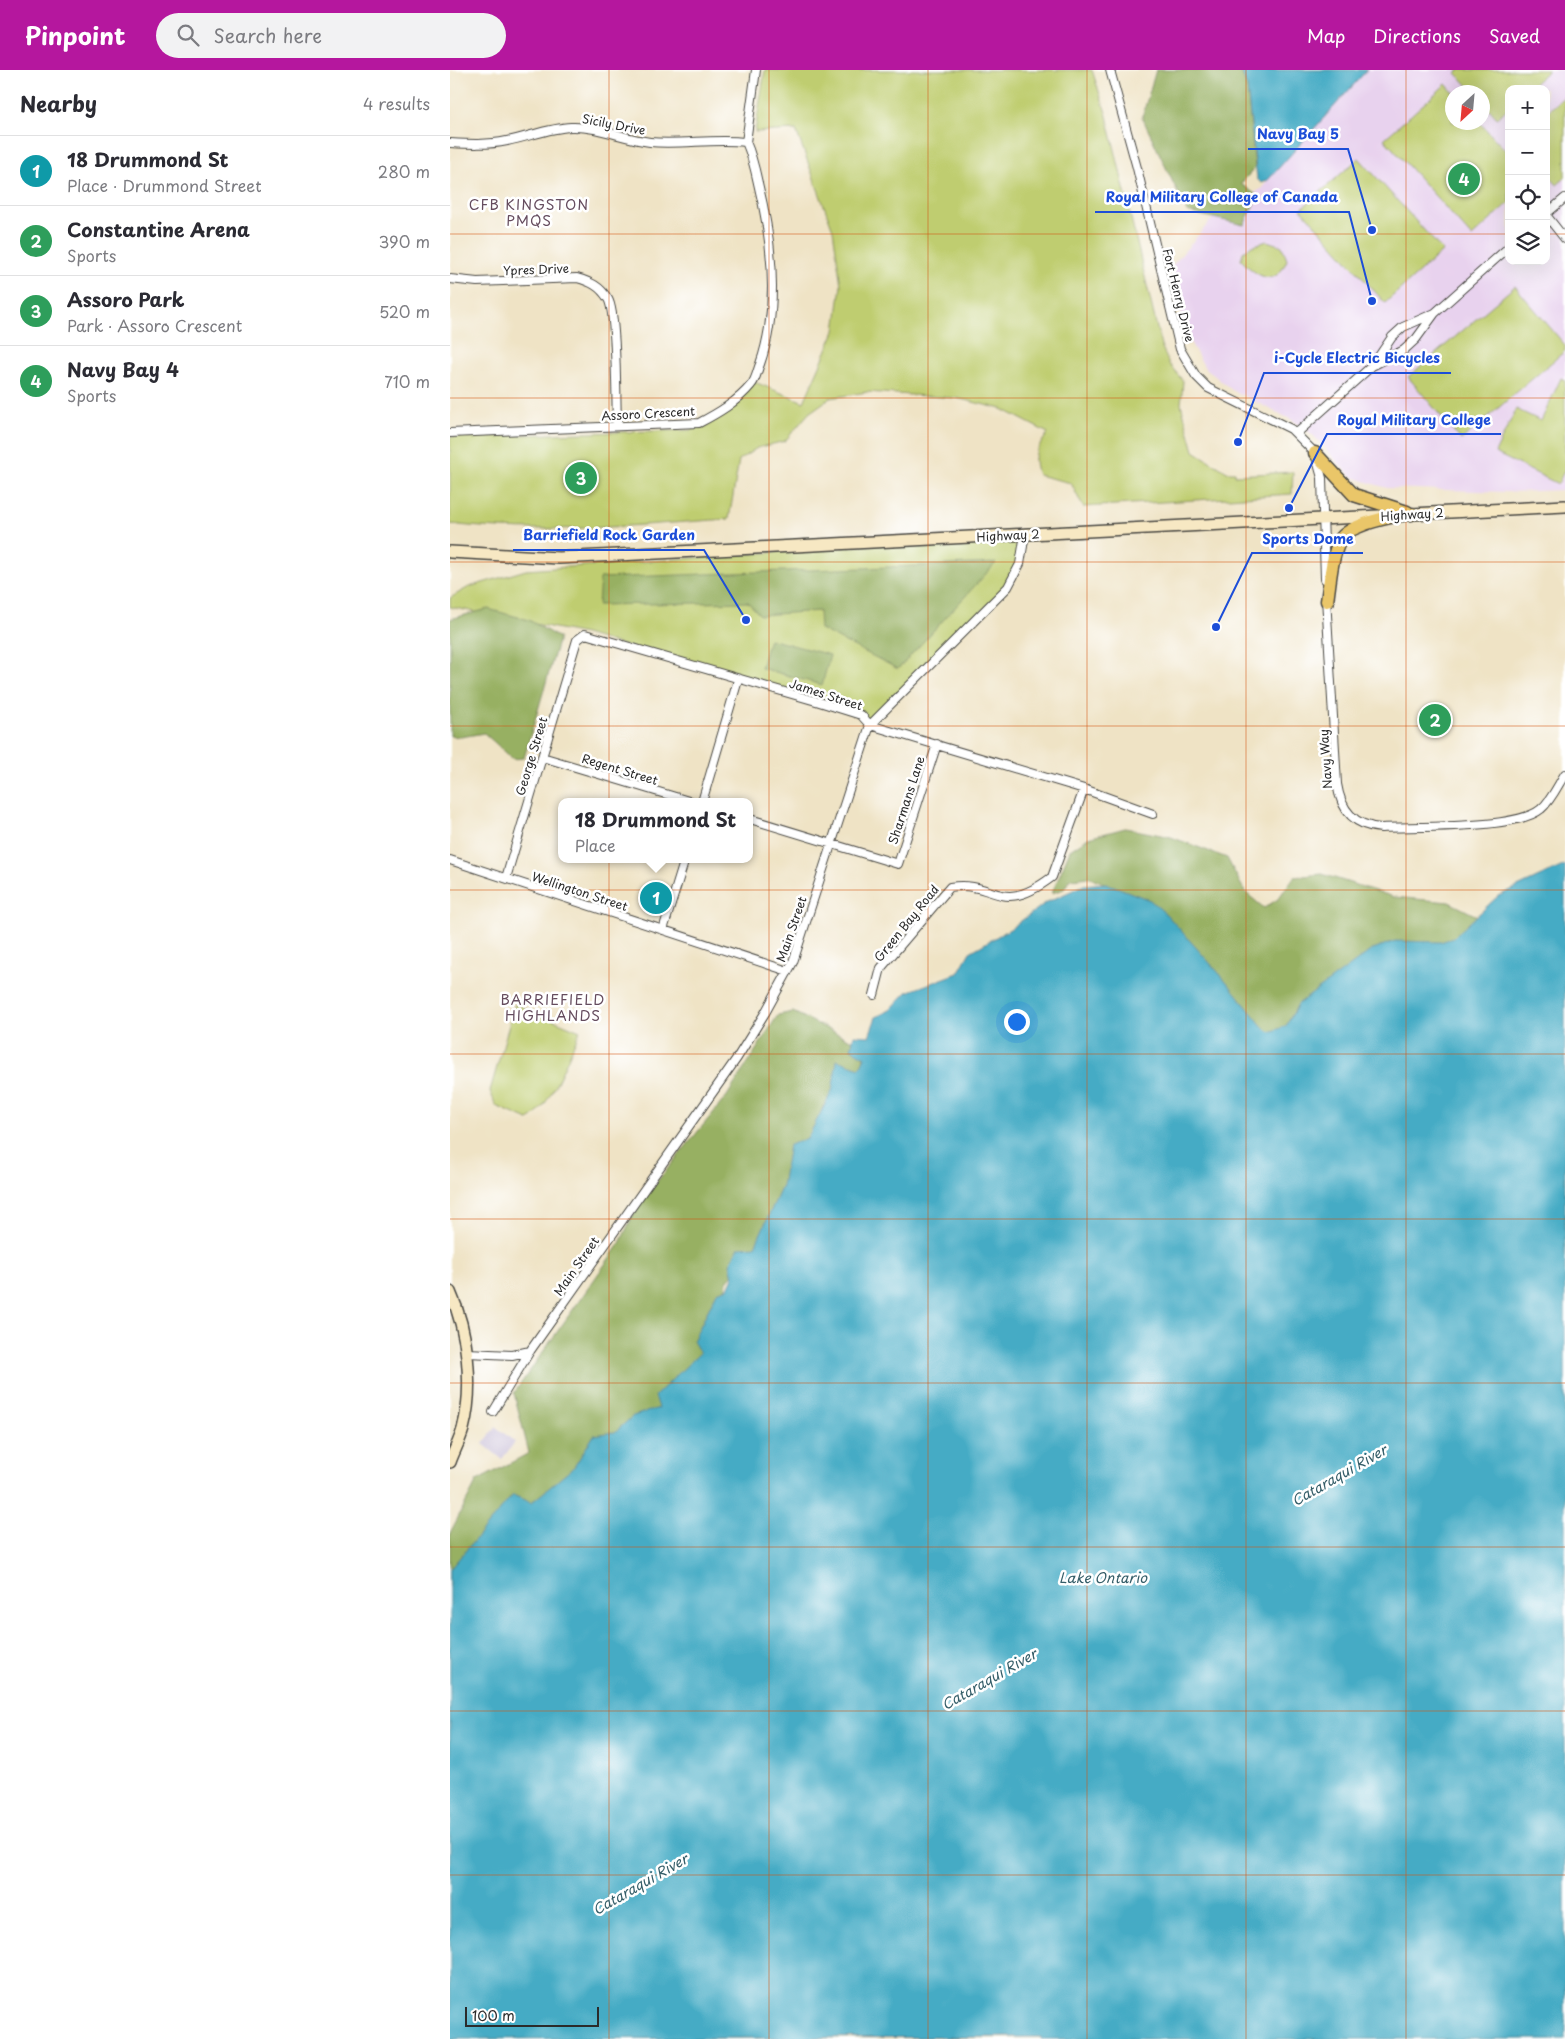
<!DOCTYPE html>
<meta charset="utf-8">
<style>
body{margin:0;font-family:"Playpen Sans",sans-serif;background:#f2f2f3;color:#2b2b33}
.controls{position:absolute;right:15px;top:15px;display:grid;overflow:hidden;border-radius:10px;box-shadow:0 5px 20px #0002}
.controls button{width:45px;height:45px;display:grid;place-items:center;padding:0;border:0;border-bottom:1px solid #e1e1e2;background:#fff;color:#2b2b33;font:25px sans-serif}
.compass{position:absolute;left:995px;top:15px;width:45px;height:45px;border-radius:50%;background:#fff;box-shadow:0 5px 20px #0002;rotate:206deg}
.scale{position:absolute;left:15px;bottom:12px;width:134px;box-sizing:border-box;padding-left:5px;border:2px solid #2b2b2b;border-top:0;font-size:14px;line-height:18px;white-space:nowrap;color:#2b2b2b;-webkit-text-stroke:4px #fff;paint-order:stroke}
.you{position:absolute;left:566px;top:951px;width:18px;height:18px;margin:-12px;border:4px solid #fff;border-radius:50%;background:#1a73e8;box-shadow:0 0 0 8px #1a73e833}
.badge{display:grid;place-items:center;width:32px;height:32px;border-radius:50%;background:#b5179e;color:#fff;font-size:16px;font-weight:700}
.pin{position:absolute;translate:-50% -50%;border:2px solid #fff;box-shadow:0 1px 5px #0006}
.popup{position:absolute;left:108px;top:728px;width:195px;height:65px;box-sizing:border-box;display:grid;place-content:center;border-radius:10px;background:#fff;filter:drop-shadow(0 1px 4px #0005);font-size:16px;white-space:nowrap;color:#7c7c81}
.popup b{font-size:19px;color:#2b2b33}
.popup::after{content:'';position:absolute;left:50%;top:100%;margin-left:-10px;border:10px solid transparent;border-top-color:#fff}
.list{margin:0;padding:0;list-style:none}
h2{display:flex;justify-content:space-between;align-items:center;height:65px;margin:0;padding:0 20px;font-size:21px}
h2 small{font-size:16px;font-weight:400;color:#7c7c81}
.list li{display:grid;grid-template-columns:32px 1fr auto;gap:15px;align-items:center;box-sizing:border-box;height:70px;padding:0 20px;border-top:1px solid #e1e1e2}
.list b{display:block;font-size:19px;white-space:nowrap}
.list p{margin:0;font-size:16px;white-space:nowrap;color:#7c7c81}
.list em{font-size:16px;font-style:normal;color:#7c7c81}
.icon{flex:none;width:28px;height:28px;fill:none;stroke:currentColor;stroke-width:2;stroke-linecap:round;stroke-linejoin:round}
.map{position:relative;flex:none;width:1115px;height:1969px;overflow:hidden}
header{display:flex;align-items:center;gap:30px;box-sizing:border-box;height:70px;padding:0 25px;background:#b5179e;color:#fff}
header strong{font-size:24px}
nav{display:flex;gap:28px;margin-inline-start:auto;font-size:18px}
.search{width:350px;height:45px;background:#f2f2f3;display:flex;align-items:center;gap:12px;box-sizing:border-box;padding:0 18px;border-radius:28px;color:#7c7c81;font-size:19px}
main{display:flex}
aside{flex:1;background:#fff}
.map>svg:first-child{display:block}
</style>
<header>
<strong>Pinpoint</strong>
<div class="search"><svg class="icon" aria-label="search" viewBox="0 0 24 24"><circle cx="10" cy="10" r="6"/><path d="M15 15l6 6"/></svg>Search here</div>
<nav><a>Map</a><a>Directions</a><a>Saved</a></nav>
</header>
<main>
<aside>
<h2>Nearby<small>4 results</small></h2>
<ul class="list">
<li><span class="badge" style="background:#0f9aa8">1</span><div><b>18 Drummond St</b><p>Place · Drummond Street</p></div><em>280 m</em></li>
<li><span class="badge" style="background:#2e9e5b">2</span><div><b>Constantine Arena</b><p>Sports</p></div><em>390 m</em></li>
<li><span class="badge" style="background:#2e9e5b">3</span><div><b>Assoro Park</b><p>Park · Assoro Crescent</p></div><em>520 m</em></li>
<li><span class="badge" style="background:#2e9e5b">4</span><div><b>Navy Bay 4</b><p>Sports</p></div><em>710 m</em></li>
</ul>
</aside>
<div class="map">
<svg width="1115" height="1969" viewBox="0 0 1115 1969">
<rect width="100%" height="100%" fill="#fff"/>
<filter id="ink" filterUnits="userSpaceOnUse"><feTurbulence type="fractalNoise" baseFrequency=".02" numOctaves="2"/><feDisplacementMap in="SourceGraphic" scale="10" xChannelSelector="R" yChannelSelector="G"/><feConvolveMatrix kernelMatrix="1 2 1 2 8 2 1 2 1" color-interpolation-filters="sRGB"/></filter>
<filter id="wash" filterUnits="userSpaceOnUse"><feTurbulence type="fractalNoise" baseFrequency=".0096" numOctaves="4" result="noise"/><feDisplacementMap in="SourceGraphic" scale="20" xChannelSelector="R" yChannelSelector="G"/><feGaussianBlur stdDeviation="1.12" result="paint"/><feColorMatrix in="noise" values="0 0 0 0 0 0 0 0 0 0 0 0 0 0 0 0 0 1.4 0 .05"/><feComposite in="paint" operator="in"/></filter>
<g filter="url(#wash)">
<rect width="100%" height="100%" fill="#efe3c5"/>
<path fill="#e8d2ee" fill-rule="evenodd" d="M917 0H1115V420L1057 422 937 418 917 412 903 407 894 399 863 365 842 350 782 320 755 298 736 265 721 197 763 148 811 119 834 89ZM1059 19H1096V191H1059ZM1002 22H1032V52H1002Z"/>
<path fill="#c9bfd7" d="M46 1357 65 1372 52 1389 33 1374Z"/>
<path fill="#bfcd70" stroke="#757c4e" d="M315 0H642L657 46 711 275 719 294 733 311 731 334 744 381 777 402H785V405L843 402 842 424 633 437 621 413 588 405C581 383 587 380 598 363L552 339 506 328 417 322 380 328 359 343 335 371 307 378 289 390 279 449C187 455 92 465 0 454V367L240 360 266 346 302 311 354 332 385 261 391 215 383 160 346 60 305 62Z
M1009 0H1099L1078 19H1059V37L1047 48 1033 32 1032 22H1024L1006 3Z
M996 14 1003 22 1002 52 1030 53 1059 84V133L1022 167 934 69Z
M1115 26V108L1107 115 1096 102V43Z
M909 88 993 181 935 233 851 139Z
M817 171 832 176 837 190C825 219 808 207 791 190L793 182 802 176Z
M1065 216 1115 275V281L1011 370 958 307Z
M1111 308 1115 310V399L1108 414 1045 383 1066 339 1091 351Z
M575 464 566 506 420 655 411 645 135 564 0 537V528L19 517 76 500Z
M65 934 130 961C119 983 100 1040 78 1050L46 1036 40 1021Z"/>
<path fill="#97b062" stroke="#616e46" d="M706 0H791L797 17 805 97 791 114 808 126 794 155 737 142 692 47Z
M546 493 448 599 370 559 369 541 310 545 298 532 148 535 150 508Z
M38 539 79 550 109 568 74 688 63 689 34 663 11 667 0 666V549Z
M319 569 380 585 372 615 311 598Z
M675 758 721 767 777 788 795 822 814 838 828 829 844 807 872 804 944 827 999 832 1035 850 840 967 812 972 681 824 639 807 620 809 614 819 602 823 620 780 638 768Z
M343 942 411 975 419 1013 373 1036 361 1086 333 1112 327 1134 324 1162 295 1190 277 1211 273 1237 253 1305 201 1354 0 1517V1463L27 1411 79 1383 64 1323 170 1173 187 1136 277 1026 328 945Z"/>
<path fill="#45abc5" stroke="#386b78" d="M791 0H917L818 110 811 113 807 109 797 17Z
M1115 795V1969H591V1967L0 1969V1499L63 1425 81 1433 124 1397 144 1365 165 1362 183 1346 209 1338 205 1326 250 1283 243 1271 267 1222 278 1218 283 1207 280 1194 289 1177 305 1176 332 1116 339 1075 357 1069 382 1021 387 990 410 998 415 987 401 979 404 965 419 966 426 947 440 940 457 922 508 903 520 882 560 859 597 832 634 815 656 813 700 830 717 845 776 911 813 957 820 962 836 956 848 934 923 879 945 871 990 872 1003 868 1048 826Z"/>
</g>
<g filter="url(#ink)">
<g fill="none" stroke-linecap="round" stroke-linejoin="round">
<defs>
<path id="street" d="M660 0 687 98 730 279 746 306 758 318 841 359 865 383 872 408 875 509
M0 73C19 74 38 75 57 71 78 67 99 58 121 57 148 56 174 69 200 72 232 75 264 68 296 72
M1096 144 1115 128
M1096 145 1115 169
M0 209 27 212 127 208C141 212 150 216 158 229 167 243 166 333 167 356
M924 295 954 280 966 269 985 243 1059 177
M0 363 249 353C268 343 287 332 301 315 306 310 307 301 310 294 330 237 322 170 308 113 305 99 302 85 296 72L306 0
M847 363 923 295 942 267 953 257 985 243
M876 528 887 714C891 740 904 756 931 758 967 756 1066 760 1091 739 1101 731 1108 715 1115 704
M92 687 242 732
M252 732 288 610
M300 749 448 794 487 674
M0 790 338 901
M56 808 127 570 135 564 366 631 411 645 420 655 634 719 703 744
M213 860 235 789
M424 925 431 898 500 817C547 810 549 847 602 807L634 719
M17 1283 62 1285 80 1281
M43 1342 80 1281 287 988 315 943 343 892 420 655 558 517 570 494 575 464"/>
<path id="secondary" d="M962 444 1115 436
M0 482 109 488 929 446
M0 1222C18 1261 24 1318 13 1359 10 1370 4 1381 0 1392"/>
<path id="primary" d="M865 383 904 425 957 442
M877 531C880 512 881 488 890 470 899 454 945 445 962 444"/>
</defs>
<use href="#street" stroke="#484742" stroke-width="10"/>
<use href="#secondary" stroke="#484742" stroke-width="14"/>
<use href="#primary" stroke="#484742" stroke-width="15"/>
<use href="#street" stroke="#fff" stroke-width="8"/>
<use href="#secondary" stroke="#f7e8c3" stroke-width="11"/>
<use href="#primary" stroke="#eac669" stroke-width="12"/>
</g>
</g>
<path fill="none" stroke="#d5540f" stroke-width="1" stroke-opacity="0.55" d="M159 0V1969M319 0V1969M478 0V1969M637 0V1969M796 0V1969M956 0V1969M0 164H1059M1096 164H1115M0 328H1115M0 492H1115M0 656H1115M0 820H1115M0 984H1115M0 1149H1115M0 1313H1115M0 1477H1115M0 1641H1115M0 1805H1115"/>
<g text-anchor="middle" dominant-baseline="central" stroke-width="5" stroke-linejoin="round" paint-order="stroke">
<g font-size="12" fill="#2b2b2b" stroke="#fff">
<text transform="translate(164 54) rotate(11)">Sicily Drive</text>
<text transform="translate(86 199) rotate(-2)">Ypres Drive</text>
<text transform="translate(729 225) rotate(76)">Fort Henry Drive</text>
<text transform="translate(198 343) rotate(-3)">Assoro Crescent</text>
<text transform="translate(962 444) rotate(-4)">Highway 2</text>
<text transform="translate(558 465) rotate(-3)">Highway 2</text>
<text transform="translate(376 624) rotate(18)">James Street</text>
<text transform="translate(81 686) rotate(-73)">George Street</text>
<text transform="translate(875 689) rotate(-94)">Navy Way</text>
<text transform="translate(170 699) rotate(17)">Regent Street</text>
<text transform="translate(456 730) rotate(-72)">Sharmans Lane</text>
<text transform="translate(130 821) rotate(18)">Wellington Street</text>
<text transform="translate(456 853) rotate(-51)">Green Bay Road</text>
<text transform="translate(341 859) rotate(-71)">Main Street</text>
<text transform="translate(126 1196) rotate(-55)">Main Street</text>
</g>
<g font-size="14" letter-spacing="1" fill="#654c5e" stroke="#fff">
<text x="79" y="134">CFB KINGSTON<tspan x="79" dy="16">PMQS</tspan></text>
<text x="103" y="929">BARRIEFIELD<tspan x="103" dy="16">HIGHLANDS</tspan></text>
</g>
<g font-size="14" font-style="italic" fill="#355e69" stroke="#fff">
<text transform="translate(889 1405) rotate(-30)">Cataraqui River</text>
<text x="653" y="1507">Lake Ontario</text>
<text transform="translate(539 1609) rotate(-30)">Cataraqui River</text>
<text transform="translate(190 1814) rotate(-30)">Cataraqui River</text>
</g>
</g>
<path fill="none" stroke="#1d4ed8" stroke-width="2" d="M922 160L898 79H798M922 231L899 142H645M788 372L814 303H1001M839 438L877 364H1051M296 550L254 480H63M766 557L802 483H913"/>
<g fill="#1d4ed8" stroke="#fff" stroke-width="2">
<circle cx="922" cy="160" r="5"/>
<circle cx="922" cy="231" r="5"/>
<circle cx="788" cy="372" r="5"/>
<circle cx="839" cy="438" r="5"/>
<circle cx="296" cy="550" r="5"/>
<circle cx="766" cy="557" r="5"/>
</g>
<g font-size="14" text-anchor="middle" font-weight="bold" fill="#1d4ed8" stroke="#fff" stroke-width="5" stroke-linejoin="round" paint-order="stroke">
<text x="848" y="69">Navy Bay 5</text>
<text x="772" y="132">Royal Military College of Canada</text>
<text x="907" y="293">i-Cycle Electric Bicycles</text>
<text x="964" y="355">Royal Military College</text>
<text x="159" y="470">Barriefield Rock Garden</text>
<text x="858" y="474">Sports Dome</text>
</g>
</svg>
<div class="controls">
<button>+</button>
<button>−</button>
<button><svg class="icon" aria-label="locate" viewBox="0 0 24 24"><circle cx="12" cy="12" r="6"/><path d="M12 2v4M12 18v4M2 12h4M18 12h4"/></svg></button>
<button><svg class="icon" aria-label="layers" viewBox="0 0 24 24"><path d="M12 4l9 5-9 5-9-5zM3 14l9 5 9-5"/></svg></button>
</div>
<svg class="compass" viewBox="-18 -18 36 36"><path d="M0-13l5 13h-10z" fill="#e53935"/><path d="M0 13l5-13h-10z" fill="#7c7c81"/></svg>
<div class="scale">100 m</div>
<div class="you"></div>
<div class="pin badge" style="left:206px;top:828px;background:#0f9aa8">1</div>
<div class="popup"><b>18 Drummond St</b>Place</div>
<div class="pin badge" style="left:985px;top:650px;background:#2e9e5b">2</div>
<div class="pin badge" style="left:131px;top:408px;background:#2e9e5b">3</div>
<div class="pin badge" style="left:1014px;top:109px;background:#2e9e5b">4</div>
</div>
</main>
